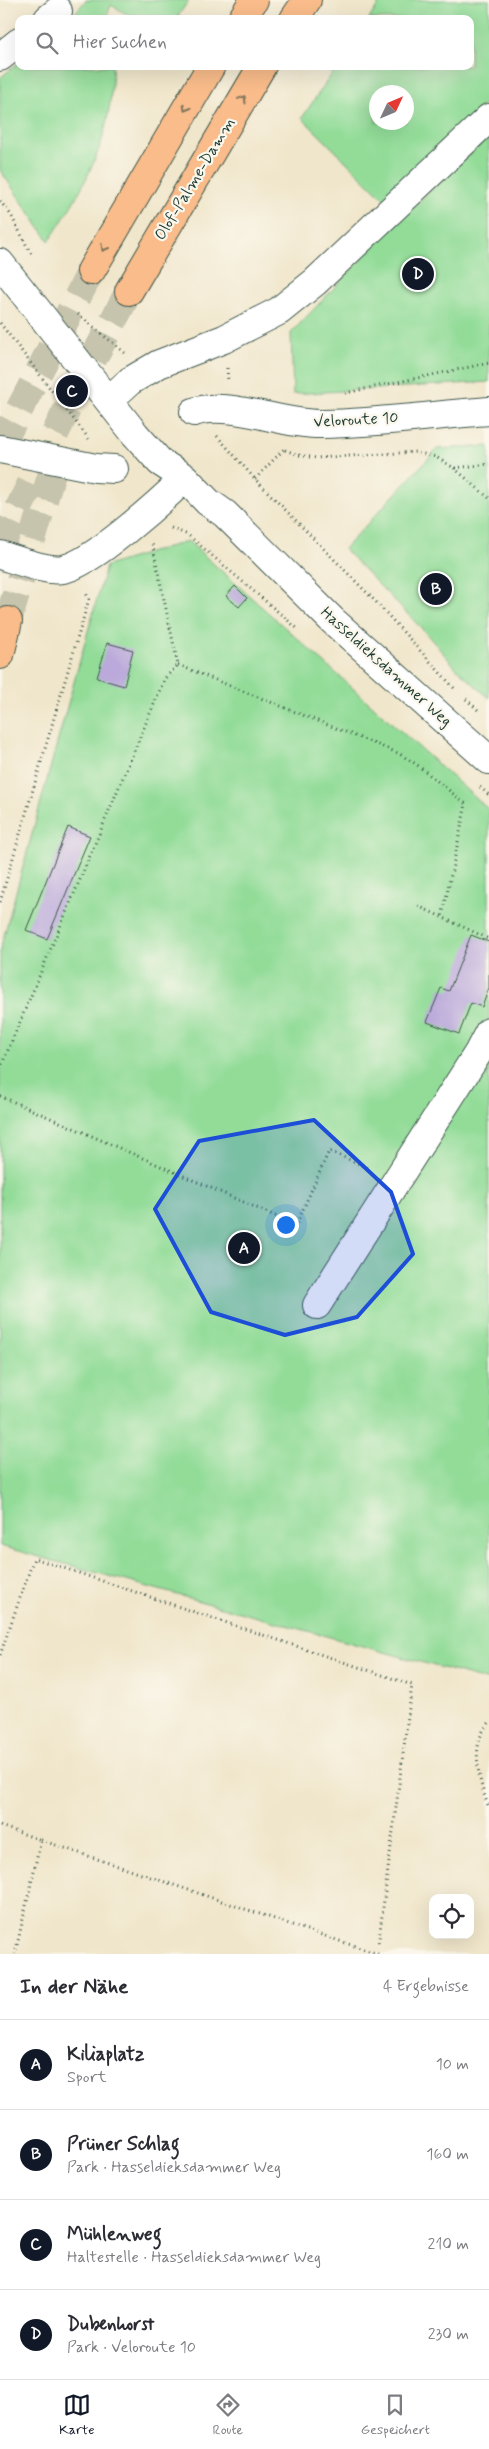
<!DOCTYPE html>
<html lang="de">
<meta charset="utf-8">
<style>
body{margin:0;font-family:Mynerve,sans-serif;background:#f2f2f3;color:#2b2b33}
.controls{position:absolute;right:15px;bottom:15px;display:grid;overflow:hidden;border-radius:10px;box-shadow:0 5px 20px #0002}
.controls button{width:45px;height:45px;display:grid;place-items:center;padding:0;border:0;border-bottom:1px solid #e1e1e2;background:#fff;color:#2b2b33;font:25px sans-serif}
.compass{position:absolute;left:369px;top:85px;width:45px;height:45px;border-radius:50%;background:#fff;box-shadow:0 5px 20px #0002;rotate:46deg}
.you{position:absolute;left:285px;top:1224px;width:18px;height:18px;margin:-12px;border:4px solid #fff;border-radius:50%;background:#1a73e8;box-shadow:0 0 0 8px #1a73e833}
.badge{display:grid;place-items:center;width:32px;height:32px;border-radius:50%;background:#111827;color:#fff;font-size:16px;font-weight:700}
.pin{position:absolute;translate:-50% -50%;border:2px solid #fff;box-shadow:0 1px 5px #0006}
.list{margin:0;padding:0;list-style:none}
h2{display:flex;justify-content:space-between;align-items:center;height:65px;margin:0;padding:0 20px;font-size:21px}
h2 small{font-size:16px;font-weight:400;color:#7c7c81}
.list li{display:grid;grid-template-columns:32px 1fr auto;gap:15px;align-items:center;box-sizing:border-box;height:90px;padding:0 20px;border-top:1px solid #e1e1e2}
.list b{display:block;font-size:19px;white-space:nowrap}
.list p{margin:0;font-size:16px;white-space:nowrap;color:#7c7c81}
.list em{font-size:16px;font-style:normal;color:#7c7c81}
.icon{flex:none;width:28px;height:28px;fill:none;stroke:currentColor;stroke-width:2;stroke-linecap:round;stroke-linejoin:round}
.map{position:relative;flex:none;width:489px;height:1954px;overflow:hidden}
.search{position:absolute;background:#fff;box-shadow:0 5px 20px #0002;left:15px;right:15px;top:15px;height:55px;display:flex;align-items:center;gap:12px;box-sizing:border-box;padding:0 18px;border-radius:10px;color:#7c7c81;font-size:19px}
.sheet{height:425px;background:#fff}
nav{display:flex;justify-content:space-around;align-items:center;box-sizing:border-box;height:70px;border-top:1px solid #e1e1e2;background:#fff;font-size:14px;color:#7c7c81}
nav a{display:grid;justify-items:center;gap:2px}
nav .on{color:#111827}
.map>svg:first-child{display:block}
</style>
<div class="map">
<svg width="489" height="1954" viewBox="0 0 489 1954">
<rect width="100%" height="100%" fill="#fbf7ec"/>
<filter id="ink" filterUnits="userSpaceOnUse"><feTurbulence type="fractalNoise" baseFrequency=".02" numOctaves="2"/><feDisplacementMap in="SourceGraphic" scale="10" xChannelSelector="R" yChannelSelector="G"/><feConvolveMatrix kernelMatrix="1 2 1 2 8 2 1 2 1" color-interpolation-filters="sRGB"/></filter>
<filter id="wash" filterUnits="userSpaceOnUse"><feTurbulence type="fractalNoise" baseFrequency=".0096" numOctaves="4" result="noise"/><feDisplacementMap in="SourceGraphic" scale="20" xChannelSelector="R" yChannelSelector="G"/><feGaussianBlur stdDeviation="1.12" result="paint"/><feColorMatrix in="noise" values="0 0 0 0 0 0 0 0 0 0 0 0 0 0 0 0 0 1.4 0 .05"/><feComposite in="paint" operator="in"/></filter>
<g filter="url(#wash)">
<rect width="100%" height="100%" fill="#f0e6cb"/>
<path fill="#92dc98" stroke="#588c66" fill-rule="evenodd" d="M86 0H189L176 19H135L111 5 106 19H70Z
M381 0H489V100L385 200 302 118 337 66H470V19H369ZM376 92H406V122H376Z
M19 62V66H112C113 75 112 84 111 93 106 151 80 194 49 241L0 170V78Z
M489 137V382L293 394 291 333 404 215Z
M489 446V698L457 669 423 630 344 549 437 449Z
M188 541 489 810V1681L0 1546V950L106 566Z"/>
<g id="blocks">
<path fill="#baa9da" d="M235 586 247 598 239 607 226 596Z
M107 643 133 650 124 686 97 678Z
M68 827 90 836 47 939 26 930Z
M471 935 489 942V988L482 1007 471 1003 459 1034 427 1022 441 988 449 991Z"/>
</g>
</g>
<g filter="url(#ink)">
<use href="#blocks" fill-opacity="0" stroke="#3e564b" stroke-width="1"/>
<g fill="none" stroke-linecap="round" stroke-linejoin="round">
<path stroke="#c6c4ad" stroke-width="28" stroke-dasharray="28 14" stroke-linecap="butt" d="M0 447 91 271
M0 547 74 395 129 291
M8 621 54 466"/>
<defs>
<path id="minor" d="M48 19 58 11
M0 57 19 42
M0 263 135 434 160 462 185 478 208 502 225 514 332 620 489 760
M109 400 130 381 159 364 224 339 279 311 315 282 489 118
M194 412C228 400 283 425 322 424 377 423 434 415 489 411
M0 449 96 468 114 469
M0 555C17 560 47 572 63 569 92 564 162 500 185 478
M317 1305 478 1053 489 1032"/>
<path id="highway" d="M242 19 254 0
M294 19 307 0
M91 271 211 66
M129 291 262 66
M0 655 8 621"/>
</defs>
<use href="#minor" stroke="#3e564b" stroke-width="30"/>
<use href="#highway" stroke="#3e564b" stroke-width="30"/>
<path stroke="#3e564b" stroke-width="3" stroke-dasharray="1 4" stroke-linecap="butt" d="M0 201 11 215 31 254
M78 314 125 353
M0 323 89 439
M227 368 228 382
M345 393 489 363
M217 436 255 479 377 603 454 688
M285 450 299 455 316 458 416 452 436 457 454 468 489 464
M454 468 489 498
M255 479 286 447
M171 528 188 535 298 629
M178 665 398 753 416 764 466 804 442 917
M466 699 478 710
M480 787 489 795
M0 902 89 599 85 591
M418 906 489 939
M0 1069 165 678 178 665 152 543
M0 1096 296 1225 329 1151 371 1169
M0 1655 34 1558 412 1685 378 1946
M489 1723C468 1745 480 1784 489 1808
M0 1826 41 1840 15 1954
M41 1840 378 1954"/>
<use href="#minor" stroke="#fff" stroke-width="28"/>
<use href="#highway" stroke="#f9bc8a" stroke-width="28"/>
</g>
<defs><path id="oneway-chevron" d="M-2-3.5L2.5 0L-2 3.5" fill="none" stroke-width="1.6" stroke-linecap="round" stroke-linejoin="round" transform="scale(1.25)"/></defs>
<g stroke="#81765b">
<use href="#oneway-chevron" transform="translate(243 99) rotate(-59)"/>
<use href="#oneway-chevron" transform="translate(186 108) rotate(120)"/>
<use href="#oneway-chevron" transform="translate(104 248) rotate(120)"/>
</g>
</g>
<path fill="#1d4ed8" fill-opacity="0.2" stroke="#1d4ed8" stroke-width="4" stroke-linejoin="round" d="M314 1120 391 1192 413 1254 357 1317 285 1335 211 1312 155 1209 199 1141Z"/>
<g text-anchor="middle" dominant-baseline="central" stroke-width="4.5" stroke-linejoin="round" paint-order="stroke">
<g font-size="16" fill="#1f3d34" stroke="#fbf7ec">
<text transform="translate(195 179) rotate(-59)">Olof-Palme-Damm</text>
<text transform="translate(356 420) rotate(-3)">Veloroute 10</text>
<text transform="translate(386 667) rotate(42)">Hasseldieksdammer Weg</text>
</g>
</g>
</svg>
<div class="controls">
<button><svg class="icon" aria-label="locate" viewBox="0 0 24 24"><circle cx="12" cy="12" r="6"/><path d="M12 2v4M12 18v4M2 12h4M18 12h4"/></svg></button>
</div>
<svg class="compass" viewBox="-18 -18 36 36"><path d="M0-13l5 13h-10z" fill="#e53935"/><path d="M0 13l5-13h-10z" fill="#7c7c81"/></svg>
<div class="you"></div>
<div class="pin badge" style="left:244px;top:1248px">A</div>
<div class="pin badge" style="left:436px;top:589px">B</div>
<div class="pin badge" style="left:72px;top:391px">C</div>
<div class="pin badge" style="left:418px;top:274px">D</div>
<div class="search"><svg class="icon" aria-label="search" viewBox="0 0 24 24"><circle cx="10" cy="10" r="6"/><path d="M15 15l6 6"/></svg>Hier suchen</div>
</div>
<section class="sheet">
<h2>In der Nähe<small>4 Ergebnisse</small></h2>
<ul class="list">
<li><span class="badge">A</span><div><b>Kiliaplatz</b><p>Sport</p></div><em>10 m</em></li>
<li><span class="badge">B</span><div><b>Prüner Schlag</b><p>Park · Hasseldieksdammer Weg</p></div><em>160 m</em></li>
<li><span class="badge">C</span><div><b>Mühlenweg</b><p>Haltestelle · Hasseldieksdammer Weg</p></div><em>210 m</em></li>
<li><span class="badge">D</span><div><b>Dubenhorst</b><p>Park · Veloroute 10</p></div><em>230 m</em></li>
</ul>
</section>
<nav>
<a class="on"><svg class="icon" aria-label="map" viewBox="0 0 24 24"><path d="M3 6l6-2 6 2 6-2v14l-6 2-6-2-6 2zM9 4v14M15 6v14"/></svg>Karte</a>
<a><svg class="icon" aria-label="directions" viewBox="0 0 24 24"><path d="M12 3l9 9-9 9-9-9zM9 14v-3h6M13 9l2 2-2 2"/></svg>Route</a>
<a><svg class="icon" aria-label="saved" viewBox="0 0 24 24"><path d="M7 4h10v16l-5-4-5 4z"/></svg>Gespeichert</a>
</nav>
